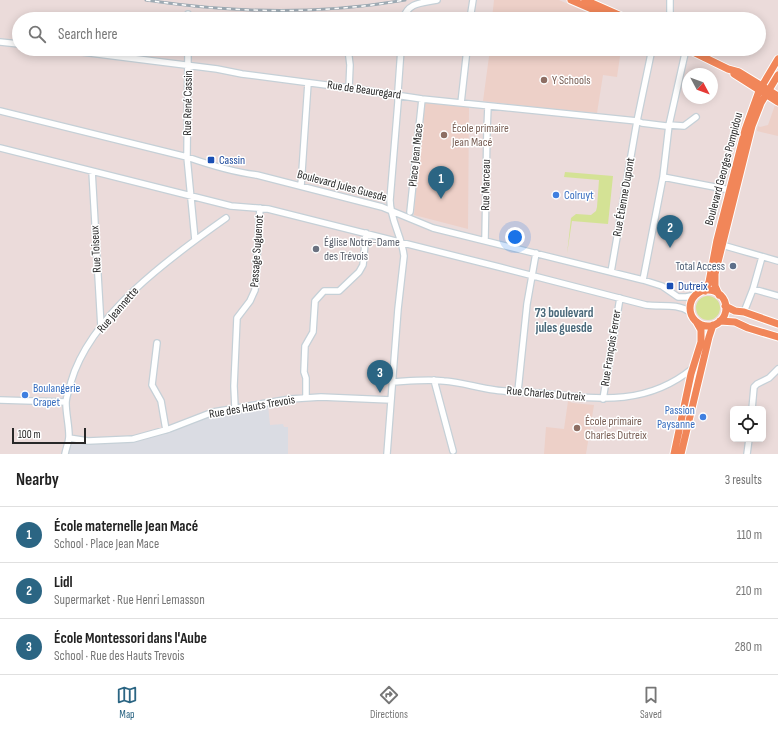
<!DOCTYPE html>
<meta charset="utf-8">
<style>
body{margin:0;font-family:"Sofia Sans Condensed",sans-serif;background:#f6f6f6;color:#222}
.controls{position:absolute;right:12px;bottom:12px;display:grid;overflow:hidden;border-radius:6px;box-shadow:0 2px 10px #0003}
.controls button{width:36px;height:36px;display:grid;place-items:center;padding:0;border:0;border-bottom:1px solid #e0e0e0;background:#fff;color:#222;font:20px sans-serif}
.compass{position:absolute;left:682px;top:68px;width:36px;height:36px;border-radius:50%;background:#fff;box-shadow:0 2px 10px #0003;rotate:131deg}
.scale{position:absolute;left:12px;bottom:10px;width:74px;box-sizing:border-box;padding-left:4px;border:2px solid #282828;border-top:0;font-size:11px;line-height:14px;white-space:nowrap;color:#282828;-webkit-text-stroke:3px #fff;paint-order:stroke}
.you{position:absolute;left:515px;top:237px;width:14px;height:14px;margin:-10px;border:3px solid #fff;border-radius:50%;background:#1a73e8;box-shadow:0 0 0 6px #1a73e833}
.badge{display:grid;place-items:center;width:26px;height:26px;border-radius:50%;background:#2b6583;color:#fff;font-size:13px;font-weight:700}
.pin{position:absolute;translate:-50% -33px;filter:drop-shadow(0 1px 2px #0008)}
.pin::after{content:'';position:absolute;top:21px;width:14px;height:12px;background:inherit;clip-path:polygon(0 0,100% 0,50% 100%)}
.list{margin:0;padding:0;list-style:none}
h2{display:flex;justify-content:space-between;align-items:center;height:52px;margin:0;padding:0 16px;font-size:17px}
h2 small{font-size:13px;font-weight:400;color:#767676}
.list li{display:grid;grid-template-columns:26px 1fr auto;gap:12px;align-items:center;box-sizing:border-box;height:56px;padding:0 16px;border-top:1px solid #e0e0e0}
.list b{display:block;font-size:15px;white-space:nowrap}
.list p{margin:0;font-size:13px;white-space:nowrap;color:#767676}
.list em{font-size:13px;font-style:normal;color:#767676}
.icon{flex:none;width:22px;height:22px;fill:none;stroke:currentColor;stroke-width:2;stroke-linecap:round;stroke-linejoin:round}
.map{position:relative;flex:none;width:778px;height:454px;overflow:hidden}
.search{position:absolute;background:#fff;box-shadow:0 2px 10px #0003;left:12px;right:12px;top:12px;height:44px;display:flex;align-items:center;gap:10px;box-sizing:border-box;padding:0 14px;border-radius:22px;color:#767676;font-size:15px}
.sheet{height:220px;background:#fff}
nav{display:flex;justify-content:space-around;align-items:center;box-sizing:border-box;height:56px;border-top:1px solid #e0e0e0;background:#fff;font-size:11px;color:#767676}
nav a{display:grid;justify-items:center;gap:2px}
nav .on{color:#2b6583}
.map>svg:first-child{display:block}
</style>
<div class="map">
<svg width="778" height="454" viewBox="0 0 778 454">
<rect width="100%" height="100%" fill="#ebdbda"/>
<path fill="#dadce3" d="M268 405 270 425 283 424 284 427H288V454H66L69 443 125 442 144 440 176 429 204 417Z"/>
<path fill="#edd0c8" d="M494 0H559L603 19H492Z
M490 49H621L617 77 603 75 597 113 542 108 483 101Z
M424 102 469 107 468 229 414 215Z
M775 105 778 107V136L757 131 758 126 760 127 768 125Z
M568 401 573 403 594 405 586 454H544L546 427 564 429Z"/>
<path fill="#d4e295" d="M565 172 613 176 608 224 572 221 567 254 571 218 576 214 591 215 596 211 597 207 599 180 564 177Z
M696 308a12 12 0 1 1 24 0a12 12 0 1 1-24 0Z"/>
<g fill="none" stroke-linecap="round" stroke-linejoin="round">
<defs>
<path id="minor" d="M670 0V19
M188 14V19
M403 19C408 2 422 3 437 0
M470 19 473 0
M0 42 19 44
M58 49 217 69 242 74 349 88 422 99 637 121 642 123 666 126 669 125 684 126 696 117
M188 49 187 157 195 240
M348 49 350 65 349 88
M461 103 467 49
M0 111 187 157C210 165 232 172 257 175L382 207 433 228 643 280 662 286 678 297H686L696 295
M0 148 231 206 268 209 499 267 646 305C661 307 677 303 690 312
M92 171 101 327
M663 177 730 190
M301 186 308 83
M410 212 422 99
M485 240 487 130 488 106
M722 245 778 261
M611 272 637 121 652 49
M643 280 663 177 669 125 686 49
M753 289 778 296
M744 312 753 289 762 257
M157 343 152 385 161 401 166 430
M434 380 453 451
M392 382C410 381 427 379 444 381 461 382 478 388 495 390 509 392 525 392 540 393 596 399 646 407 693 368
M518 391 527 304 536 253
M306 398V378L304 372 305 346 313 332 315 301 324 291H339L359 272 363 265 366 233
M603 399 620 298
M0 400 66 402
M235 408 234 386 237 318 250 301 255 290 260 208
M752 409 754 387 757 384 769 378 778 369
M69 438 88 441 133 439 169 429 213 412 290 399 321 397 391 400
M65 454C66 448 69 442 69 436 69 425 66 414 66 403 66 396 70 388 71 382 90 315 172 256 226 218
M387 454 398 309 404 256C402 237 390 219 390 200L398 102V91L401 49
M747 454 749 439"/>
<path id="major" d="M571 0 615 19
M585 0 628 19
M687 49 728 69 739 72 778 96
M734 74 778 102
M690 308a18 18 0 1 1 36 0a18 18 0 1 1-36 0Z
M705 291 709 282 717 240 745 130 759 91 778 59
M719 295 715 286V274L752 126 761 103 778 75
M725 306 735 311 744 312 778 324
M720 321 735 322 748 328 778 337
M674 454 691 374 701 342V330L697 323
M681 454 709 337 713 325"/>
</defs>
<use href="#minor" stroke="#c5d0d7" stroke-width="8"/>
<use href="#major" stroke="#fff" stroke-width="9"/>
<use href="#minor" stroke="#fff" stroke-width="5.5"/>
<use href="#major" stroke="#f18659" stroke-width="7"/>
<defs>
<path id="rail" d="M146 0C232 13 319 15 405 0"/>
</defs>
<use href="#rail" stroke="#9daab3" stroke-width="3"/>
<use href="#rail" stroke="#fff" stroke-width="1.5" stroke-dasharray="4.5" stroke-linecap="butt"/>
</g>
<g fill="#8d6e63" stroke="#fff" stroke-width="1.5">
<circle cx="544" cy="80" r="4"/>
<circle cx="444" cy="135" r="4"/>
<circle cx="577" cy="428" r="4"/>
</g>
<g fill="#1a4fb4" stroke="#fff" stroke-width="1.5">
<rect x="207" y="156" width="8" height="8" rx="2"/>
<rect x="666" y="282" width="8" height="8" rx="2"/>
</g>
<g fill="#3f7fe0" stroke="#fff" stroke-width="1.5">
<circle cx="556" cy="195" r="4"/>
<circle cx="25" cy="395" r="4"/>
<circle cx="703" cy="417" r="4"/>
</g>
<circle fill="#6b7280" stroke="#fff" stroke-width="1.5" cx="316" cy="249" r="4"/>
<circle fill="#5c6f8a" stroke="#fff" stroke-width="1.5" cx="733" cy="266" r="4"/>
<g text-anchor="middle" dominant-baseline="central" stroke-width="3" stroke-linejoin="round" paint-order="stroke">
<g font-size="12" fill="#785e54" stroke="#fff" text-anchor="start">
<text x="552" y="80">Y Schools</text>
<text x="452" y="128">École primaire<tspan x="452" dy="14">Jean Macé</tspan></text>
<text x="585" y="421">École primaire<tspan x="585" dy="14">Charles Dutreix</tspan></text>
</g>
<g font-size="12" fill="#282828" stroke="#fff">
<text transform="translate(364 90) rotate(8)">Rue de Beauregard</text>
<text transform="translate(188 103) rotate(-89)">Rue René Cassin</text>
<text transform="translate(416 155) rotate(-84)">Place Jean Mace</text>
<text transform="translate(724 169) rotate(-75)">Boulevard Georges Pompidou</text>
<text transform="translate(486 185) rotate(-89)">Rue Marceau</text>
<text transform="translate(342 186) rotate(15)">Boulevard Jules Guesde</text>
<text transform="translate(624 197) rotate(-80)">Rue Étienne Dupont</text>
<text transform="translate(96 249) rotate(-93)">Rue Toiseux</text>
<text transform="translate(257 251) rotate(-86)">Passage Suguenot</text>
<text transform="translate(118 310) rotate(-49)">Rue Jeannette</text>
<text transform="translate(611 348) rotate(-81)">Rue François Ferrer</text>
<text transform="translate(546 394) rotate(5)">Rue Charles Dutreix</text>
<text transform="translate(252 407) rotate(-10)">Rue des Hauts Trevois</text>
</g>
<g font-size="12" fill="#164399" stroke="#fff" text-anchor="start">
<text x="219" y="160">Cassin</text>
<text x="678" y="286">Dutreix</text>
</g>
<g font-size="12" fill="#366cbe" stroke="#fff" text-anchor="start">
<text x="564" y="195">Colruyt</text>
<text x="33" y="388">Boulangerie<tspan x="33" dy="14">Crapet</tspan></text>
<text x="695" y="410" text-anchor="end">Passion<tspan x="695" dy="14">Paysanne</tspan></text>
</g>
<g font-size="12" fill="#5b616d" stroke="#fff" text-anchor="start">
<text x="324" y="242">Église Notre-Dame<tspan x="324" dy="14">des Trévois</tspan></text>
</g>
<g font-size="12" fill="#4e5e75" stroke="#fff" text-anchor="end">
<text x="725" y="266">Total Access</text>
</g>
<g font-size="13" font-weight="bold" fill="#496879" stroke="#fff">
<text x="564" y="313">73 boulevard<tspan x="564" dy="15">jules guesde</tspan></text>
</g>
</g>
</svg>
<div class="controls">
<button><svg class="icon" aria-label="locate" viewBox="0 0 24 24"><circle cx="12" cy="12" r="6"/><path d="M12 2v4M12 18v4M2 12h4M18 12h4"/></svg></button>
</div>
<svg class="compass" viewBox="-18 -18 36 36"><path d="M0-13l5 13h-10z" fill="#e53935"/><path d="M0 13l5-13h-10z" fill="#767676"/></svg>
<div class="scale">100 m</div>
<div class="you"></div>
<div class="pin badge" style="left:441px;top:199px">1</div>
<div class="pin badge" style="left:670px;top:248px">2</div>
<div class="pin badge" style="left:380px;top:393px">3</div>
<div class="search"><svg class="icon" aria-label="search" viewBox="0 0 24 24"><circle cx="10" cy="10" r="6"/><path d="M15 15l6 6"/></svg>Search here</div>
</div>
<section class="sheet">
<h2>Nearby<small>3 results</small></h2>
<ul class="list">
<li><span class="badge">1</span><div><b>École maternelle Jean Macé</b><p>School · Place Jean Mace</p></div><em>110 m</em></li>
<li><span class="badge">2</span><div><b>Lidl</b><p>Supermarket · Rue Henri Lemasson</p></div><em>210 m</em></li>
<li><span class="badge">3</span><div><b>École Montessori dans l'Aube</b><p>School · Rue des Hauts Trevois</p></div><em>280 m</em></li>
</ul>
</section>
<nav>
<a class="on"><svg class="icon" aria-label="map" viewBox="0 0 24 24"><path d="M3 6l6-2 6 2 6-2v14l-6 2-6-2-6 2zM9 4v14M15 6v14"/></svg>Map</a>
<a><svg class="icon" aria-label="directions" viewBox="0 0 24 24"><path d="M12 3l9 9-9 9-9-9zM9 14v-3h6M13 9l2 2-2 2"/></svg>Directions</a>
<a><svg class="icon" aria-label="saved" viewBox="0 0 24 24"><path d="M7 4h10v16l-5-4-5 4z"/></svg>Saved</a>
</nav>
